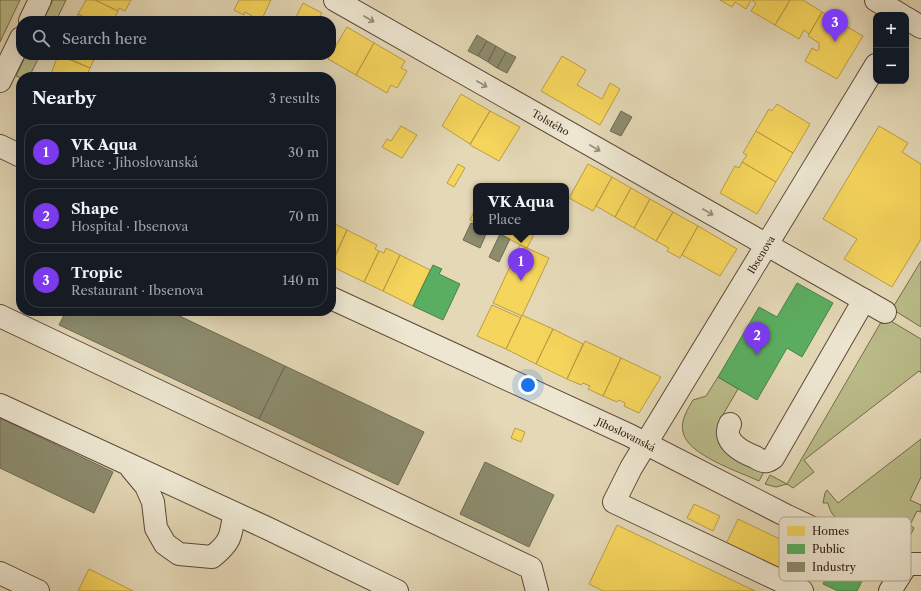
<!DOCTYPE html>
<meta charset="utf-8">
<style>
body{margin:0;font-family:"Libre Caslon Text",serif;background:#20242c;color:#f1f3f6}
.controls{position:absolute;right:12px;top:12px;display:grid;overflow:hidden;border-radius:8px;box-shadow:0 4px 16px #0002}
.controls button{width:36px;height:36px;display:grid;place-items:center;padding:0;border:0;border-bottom:1px solid #363941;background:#171b24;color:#f1f3f6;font:20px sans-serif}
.you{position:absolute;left:528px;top:385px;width:14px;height:14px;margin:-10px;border:3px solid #fff;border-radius:50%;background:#1a73e8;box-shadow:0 0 0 6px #1a73e833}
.badge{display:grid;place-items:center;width:26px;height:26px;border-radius:50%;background:#7c3aed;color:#fff;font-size:13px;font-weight:700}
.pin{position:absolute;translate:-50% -33px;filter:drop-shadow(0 1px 2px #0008)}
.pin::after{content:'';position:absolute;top:21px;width:14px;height:12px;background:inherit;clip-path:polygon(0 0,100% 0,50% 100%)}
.popup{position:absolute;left:473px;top:183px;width:96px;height:52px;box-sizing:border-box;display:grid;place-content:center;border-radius:8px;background:#171b24;filter:drop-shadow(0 1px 3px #0005);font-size:13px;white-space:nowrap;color:#9ea1a6}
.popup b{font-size:15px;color:#f1f3f6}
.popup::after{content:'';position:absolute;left:50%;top:100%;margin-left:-8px;border:8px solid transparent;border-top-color:#171b24}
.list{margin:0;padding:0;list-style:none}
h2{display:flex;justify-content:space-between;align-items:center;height:52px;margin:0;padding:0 16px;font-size:17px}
h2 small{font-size:13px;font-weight:400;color:#9ea1a6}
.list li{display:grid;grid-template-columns:26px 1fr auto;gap:12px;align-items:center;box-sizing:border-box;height:56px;margin:0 8px 8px;padding:0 8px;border:1px solid #363941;border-radius:16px}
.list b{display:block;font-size:15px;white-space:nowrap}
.list p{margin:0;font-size:13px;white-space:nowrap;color:#9ea1a6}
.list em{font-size:13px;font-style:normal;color:#9ea1a6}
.icon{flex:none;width:22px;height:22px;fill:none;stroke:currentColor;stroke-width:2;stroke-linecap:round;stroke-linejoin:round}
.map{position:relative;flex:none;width:921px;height:591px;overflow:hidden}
.search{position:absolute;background:#171b24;box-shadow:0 4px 16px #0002;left:16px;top:16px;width:320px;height:44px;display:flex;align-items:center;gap:10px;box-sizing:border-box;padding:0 14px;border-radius:16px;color:#9ea1a6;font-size:15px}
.panel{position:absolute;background:#171b24;box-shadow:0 4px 16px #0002;left:16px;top:72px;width:320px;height:244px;border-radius:16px}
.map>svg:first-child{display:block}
</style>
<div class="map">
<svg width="921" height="591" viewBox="0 0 921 591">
<rect width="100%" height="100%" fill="#e4d8b6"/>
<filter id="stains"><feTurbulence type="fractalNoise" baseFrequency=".005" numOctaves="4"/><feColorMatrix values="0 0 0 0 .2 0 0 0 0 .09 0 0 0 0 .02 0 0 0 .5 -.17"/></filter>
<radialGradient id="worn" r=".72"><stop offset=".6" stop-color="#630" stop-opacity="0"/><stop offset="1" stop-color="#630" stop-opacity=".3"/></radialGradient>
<path fill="#babd8a" stroke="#756b4d" d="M0 0H20L0 42Z
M53 0H66L56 21 45 16Z
M26 55H40L29 77 21 78 16 76Z
M921 261V327L892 309Z
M884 317 921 339V373L919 371 804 460 814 472 793 488 787 484 776 487 765 484 770 475 787 484Z
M718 377 738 389 721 418 764 472 759 481C740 472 687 455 683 432 680 420 688 409 693 400L706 396Z
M921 439V477L910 500 921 505V512L917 511 910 525 914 528 910 536 904 533 893 543C879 541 844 526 835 517 831 513 829 508 828 503H823L825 493 827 490 838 503Z"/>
<path fill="#f6d55c" stroke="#bb9d45" d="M86 0H95L118 11 113 21H92L78 14Z
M95 0H131L125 11 119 8 118 11Z
M239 0H271L261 21 245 12 244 15 234 10Z
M720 0H751L746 9 735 2 732 7Z
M752 0H790L775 25 751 11 756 3Z
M790 0H803L822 12 809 34 804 30 799 39 775 25Z
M303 3 322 13 317 21H294Z
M822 12 863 36 837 79 805 61 812 48 817 51 819 49V43L808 36Z
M78 14 92 21H75Z
M347 27 374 43 356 75 328 59Z
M374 43 405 61 401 68 407 71 397 88 391 85 387 93 356 75Z
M58 55 90 68 86 77H58L51 74Z
M62 55H96L90 68Z
M562 56 586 70 577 85 602 99 610 83 620 89 600 125 541 91Z
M461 94 490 111 470 144 442 126Z
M777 104 810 124 793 153 756 131 769 109 772 111Z
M490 111 520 127 499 161 470 145Z
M401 126 417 135 402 158 382 147 387 139 391 141Z
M879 126 908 143 902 152 921 164V239L892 287 844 259 857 239 823 219Z
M756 131 793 153 776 182 742 162 747 155 743 153Z
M742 162 776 182 757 214 720 193 735 166 739 168Z
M458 164 465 168 454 187 447 183Z
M588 164 612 177 593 211 569 198Z
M612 177 631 188 615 217 596 206Z
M631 188 650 199 634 228 615 217Z
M650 199 673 212 656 241 634 228Z
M476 207V223L470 220Z
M673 212 698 226 680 258 667 251 669 248 656 241Z
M331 222 347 230 331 264Z
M698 226 737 249 720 276 682 255Z
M347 230 377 245 375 249 379 251 364 282 331 266Z
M495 232H535L527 248Z
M520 245 549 258 522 316 493 303Z
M386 248 400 255 383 291 364 282 379 251 384 253Z
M400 255 430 270 413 306 383 291Z
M492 305 521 318 506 349 477 336Z
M522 315 553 329 536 364 506 349Z
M553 329 583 344 567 379 536 364Z
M585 341 621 358 603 396 588 389 590 386 583 383 581 385 567 379Z
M621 358 661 377 639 413 624 406 625 403 619 400 617 402 603 396Z
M515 428 525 432 521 442 511 438Z
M694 504 720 516 713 531 687 518Z
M738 519 832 564 825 579 813 573 808 584 726 544Z
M617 525 755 591H603L589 584Z
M89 569 133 591H78Z"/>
<path fill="#5aae61" stroke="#4d8149" d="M433 265 442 269 439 274 460 284 443 320 413 306Z
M797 283 833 303 802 357 787 348 757 400 718 377 759 307 777 317Z
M832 564 863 579 857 591H838L823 584Z"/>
<path fill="#8c8c6e" stroke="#706a52" d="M477 35 487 41 478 56 468 51Z
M487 41 496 46 488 62 478 56Z
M496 46 506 52 497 68 488 62Z
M506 52 516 57 507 73 497 68Z
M621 111 632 117 621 136 610 131Z
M471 223 476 225V232H487L480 248 463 240Z
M500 234 510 239 499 262 489 257Z
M66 311H169L285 366 259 419 59 325Z
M285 366 424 432 398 485 259 419Z
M0 418 113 472 94 513 0 468Z
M485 462 554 495 529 547 460 514Z"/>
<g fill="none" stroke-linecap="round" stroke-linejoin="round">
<defs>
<g id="minor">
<path id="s1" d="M335 0 885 312"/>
<path d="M876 0 901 15"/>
<path d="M906 18 921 27"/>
<path d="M30 21 40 0"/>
<path d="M0 81 21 38"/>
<path d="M0 146 21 156"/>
<path id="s2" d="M331 298 629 435 787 516 870 555 907 564H921"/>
<path d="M0 316 531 568 537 591"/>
<path d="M0 405 269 529 397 591"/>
<path d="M730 424C721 441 742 452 755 457 758 459 763 462 767 461 769 461 771 459 773 458L864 300"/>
<path d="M131 468 146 486 153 502 156 528 165 544 179 554 212 557C231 542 231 536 234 514"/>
<path d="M0 573 38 591"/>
<path id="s3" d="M802 591 614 502 631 468 876 65"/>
<path d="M890 591 907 564"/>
</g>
</defs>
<use href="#minor" stroke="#5d493a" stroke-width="24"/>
<use href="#minor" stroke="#ede6d0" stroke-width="22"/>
</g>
<defs><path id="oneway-shaft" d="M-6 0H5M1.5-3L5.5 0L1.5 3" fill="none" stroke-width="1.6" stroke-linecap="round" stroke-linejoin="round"/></defs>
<g stroke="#988a7a">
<use href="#oneway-shaft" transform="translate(369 19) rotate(30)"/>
<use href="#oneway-shaft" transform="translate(482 84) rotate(30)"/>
<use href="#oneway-shaft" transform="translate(595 148) rotate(30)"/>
<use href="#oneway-shaft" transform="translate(708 212) rotate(30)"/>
</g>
<g text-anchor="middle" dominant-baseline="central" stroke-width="4" stroke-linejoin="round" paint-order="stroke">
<g font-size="10" fill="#301910" stroke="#ede6d0">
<text stroke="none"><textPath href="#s1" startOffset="248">Tolstého</textPath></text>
<text stroke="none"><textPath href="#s3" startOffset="496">Ibsenova</textPath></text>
<text stroke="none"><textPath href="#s2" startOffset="325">Jihoslovanská</textPath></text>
</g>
</g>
<rect x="779" y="517" width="132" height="64" rx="6" fill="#ede6d0" stroke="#b4a896" stroke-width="1"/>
<rect x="787" y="526" width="18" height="10" fill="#f6d55c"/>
<rect x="787" y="544" width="18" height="10" fill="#5aae61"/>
<rect x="787" y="562" width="18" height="10" fill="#8c8c6e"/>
<g font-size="11" fill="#301910">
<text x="812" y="535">Homes</text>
<text x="812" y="553">Public</text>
<text x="812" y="571">Industry</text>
</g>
<rect width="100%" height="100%" filter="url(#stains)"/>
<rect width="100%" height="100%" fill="url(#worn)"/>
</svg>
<div class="controls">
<button>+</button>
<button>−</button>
</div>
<div class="you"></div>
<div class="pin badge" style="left:521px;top:281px">1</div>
<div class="popup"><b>VK Aqua</b>Place</div>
<div class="pin badge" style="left:757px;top:355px">2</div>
<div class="pin badge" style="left:835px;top:42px">3</div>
<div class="search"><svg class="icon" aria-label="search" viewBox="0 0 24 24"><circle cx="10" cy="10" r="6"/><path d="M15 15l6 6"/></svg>Search here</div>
<section class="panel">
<h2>Nearby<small>3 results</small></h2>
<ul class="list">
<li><span class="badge">1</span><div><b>VK Aqua</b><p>Place · Jihoslovanská</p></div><em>30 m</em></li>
<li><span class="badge">2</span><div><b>Shape</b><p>Hospital · Ibsenova</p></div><em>70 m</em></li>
<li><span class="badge">3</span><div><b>Tropic</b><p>Restaurant · Ibsenova</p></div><em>140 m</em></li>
</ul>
</section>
</div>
